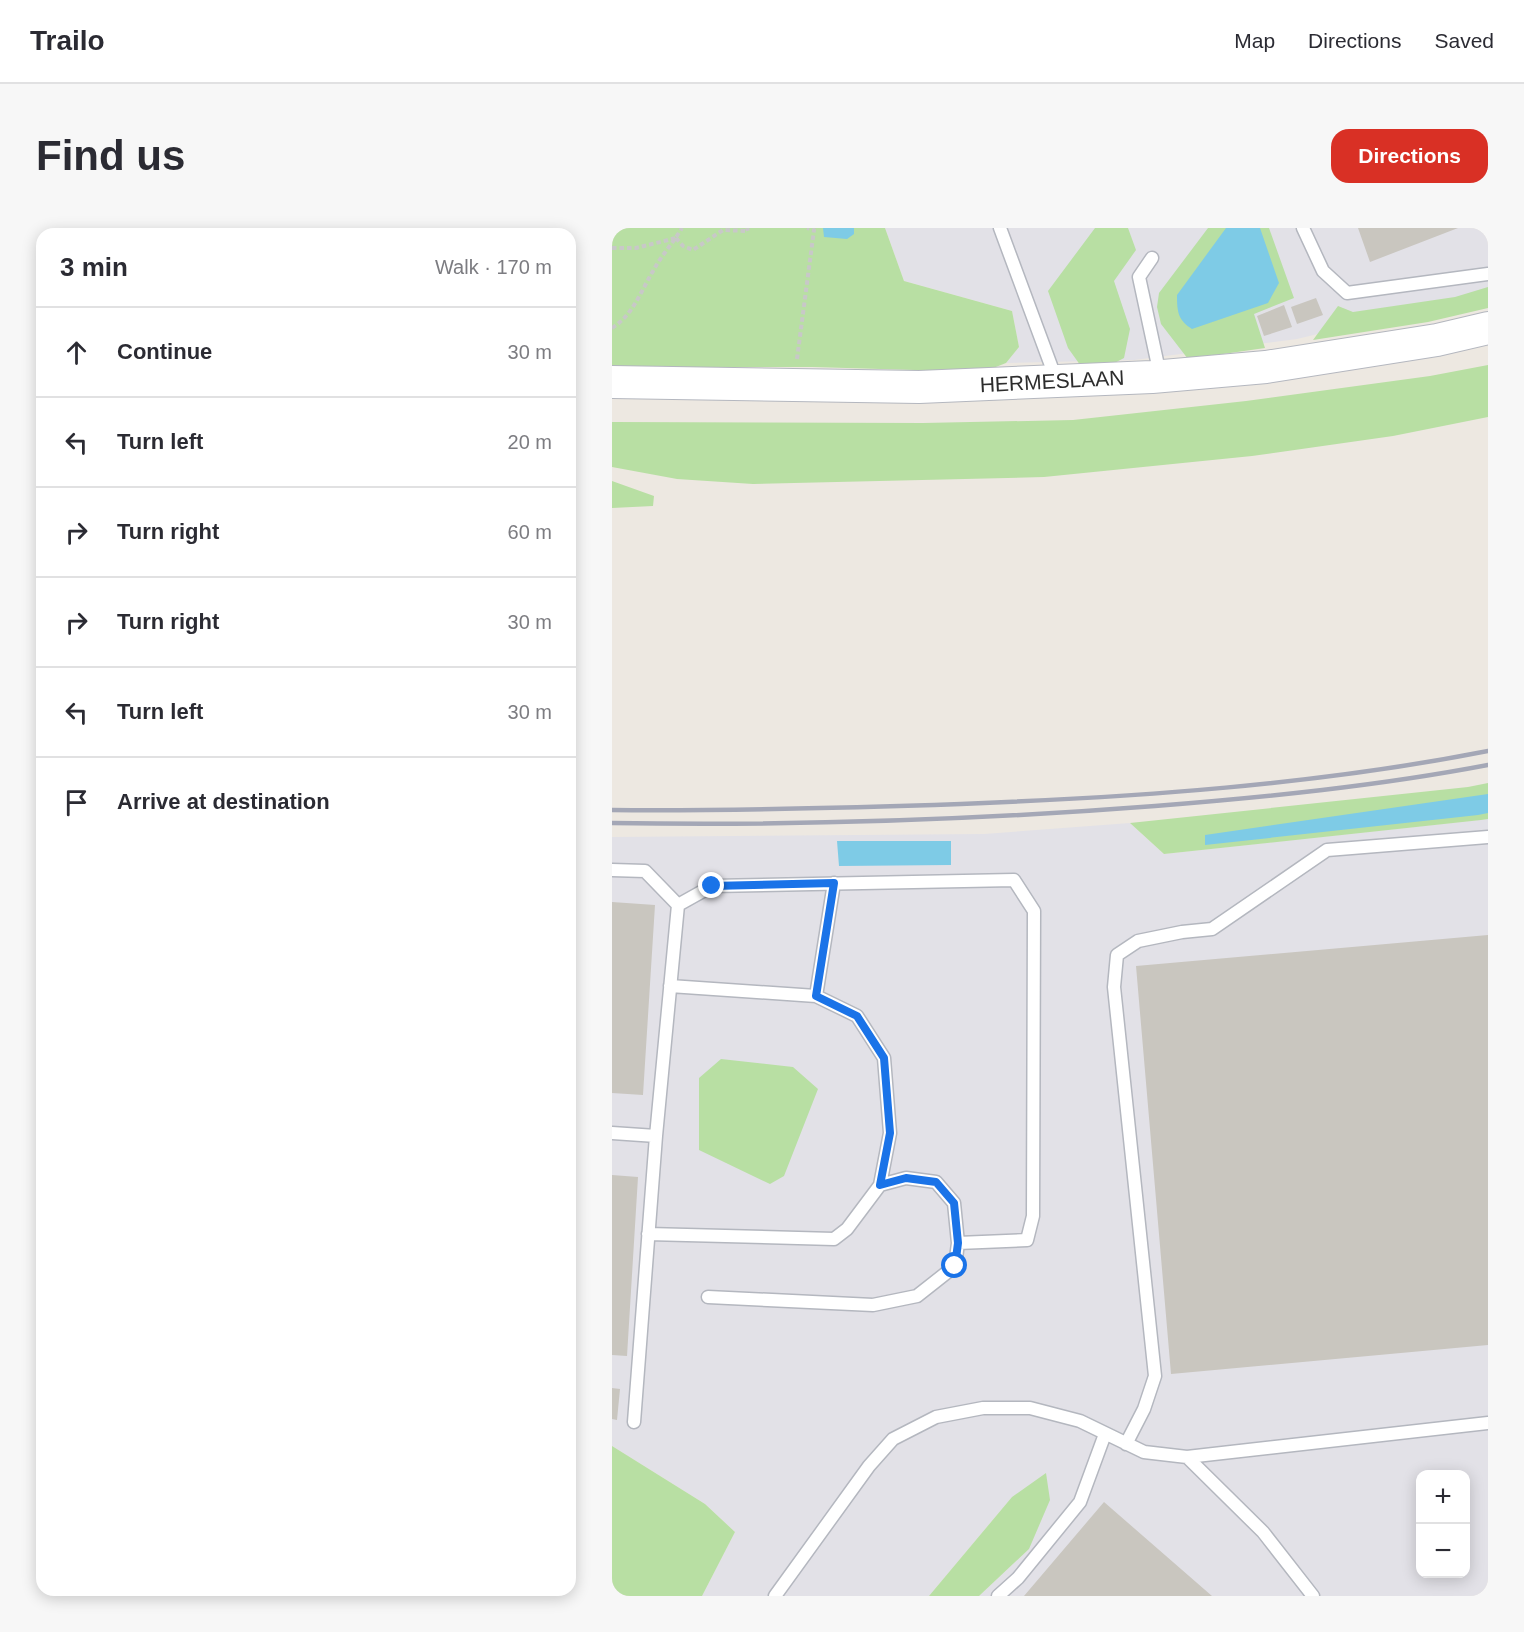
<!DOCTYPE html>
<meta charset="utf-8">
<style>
body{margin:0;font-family:Helvetica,sans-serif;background:#f7f7f7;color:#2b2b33}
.controls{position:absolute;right:18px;bottom:18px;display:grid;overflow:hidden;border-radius:12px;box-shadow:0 3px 15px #0003}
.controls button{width:54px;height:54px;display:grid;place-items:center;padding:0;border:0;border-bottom:2px solid #e1e1e2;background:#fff;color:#2b2b33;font:30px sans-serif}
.stop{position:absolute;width:18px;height:18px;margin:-14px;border:4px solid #1a73e8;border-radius:50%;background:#fff}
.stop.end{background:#1a73e8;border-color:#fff;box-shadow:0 2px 6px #0008}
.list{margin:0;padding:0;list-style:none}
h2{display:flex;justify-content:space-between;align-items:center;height:78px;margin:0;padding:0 24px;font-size:26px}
h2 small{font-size:20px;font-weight:400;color:#7c7c81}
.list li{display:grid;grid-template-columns:39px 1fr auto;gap:18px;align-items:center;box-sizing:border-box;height:90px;padding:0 24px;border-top:2px solid #e1e1e2}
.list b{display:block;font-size:22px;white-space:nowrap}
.list em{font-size:20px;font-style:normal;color:#7c7c81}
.icon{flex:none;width:33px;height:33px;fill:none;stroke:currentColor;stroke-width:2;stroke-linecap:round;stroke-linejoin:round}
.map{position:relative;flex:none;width:876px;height:1368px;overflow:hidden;border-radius:18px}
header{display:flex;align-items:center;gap:36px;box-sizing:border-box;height:84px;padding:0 30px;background:#fff;border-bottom:2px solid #e1e1e2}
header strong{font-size:28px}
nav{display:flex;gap:33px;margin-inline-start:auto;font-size:21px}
.intro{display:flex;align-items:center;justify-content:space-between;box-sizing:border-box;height:144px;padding:0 36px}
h1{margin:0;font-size:42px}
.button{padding:15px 27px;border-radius:18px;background:#d93025;color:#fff;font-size:21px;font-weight:700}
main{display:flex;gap:36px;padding:0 36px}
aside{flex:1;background:#fff;border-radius:18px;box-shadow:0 3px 15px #0003}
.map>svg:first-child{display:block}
</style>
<header>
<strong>Trailo</strong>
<nav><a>Map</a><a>Directions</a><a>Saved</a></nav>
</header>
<div class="intro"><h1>Find us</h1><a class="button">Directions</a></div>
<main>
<aside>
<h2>3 min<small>Walk · 170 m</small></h2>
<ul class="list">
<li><svg class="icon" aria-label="ahead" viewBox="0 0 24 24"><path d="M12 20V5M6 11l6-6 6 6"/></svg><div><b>Continue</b></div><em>30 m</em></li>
<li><svg class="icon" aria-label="left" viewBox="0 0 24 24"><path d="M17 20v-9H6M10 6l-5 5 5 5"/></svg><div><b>Turn left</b></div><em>20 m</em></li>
<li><svg class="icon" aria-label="right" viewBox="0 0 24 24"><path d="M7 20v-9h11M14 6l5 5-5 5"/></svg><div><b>Turn right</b></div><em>60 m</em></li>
<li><svg class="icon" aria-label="right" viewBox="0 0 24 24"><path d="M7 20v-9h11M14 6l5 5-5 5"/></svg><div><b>Turn right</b></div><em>30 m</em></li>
<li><svg class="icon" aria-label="left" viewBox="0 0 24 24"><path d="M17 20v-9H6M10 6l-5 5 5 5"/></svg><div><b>Turn left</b></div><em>30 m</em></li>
<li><svg class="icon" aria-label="arrive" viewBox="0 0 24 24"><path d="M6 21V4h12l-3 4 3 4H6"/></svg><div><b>Arrive at destination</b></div></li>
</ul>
</aside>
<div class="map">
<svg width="876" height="1368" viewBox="0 0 876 1368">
<rect width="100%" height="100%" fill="#ede8e1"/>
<path fill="#e2e1e7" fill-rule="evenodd" d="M273 0H876V65L685 111 522 132 394 135 407 119 400 83 292 53Z
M876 591V1368H367L417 1321 400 1269 317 1368H90L123 1304 93 1276 0 1218V609L372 606 518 595 552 626ZM808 1246H854V1346H808Z"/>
<path fill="#b8dfa3" d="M0 0H273L292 53 400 83 407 119 394 135 371 144 200 139H0Z
M483 0H516L524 22 502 53 518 101 512 130 493 140 471 141 456 120 436 63Z
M596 0H657L682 70 642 86 653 120 576 131 549 96 545 79 547 65Z
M876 59V80L816 94 701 112 726 78 741 84 843 69Z
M876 137V189L781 208 640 228 432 249 141 256 65 251 0 239V194L311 195 461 192 634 173 818 148Z
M0 253 42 268 41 278 0 280Z
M876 555V591L869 592 552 626 518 595 856 559Z
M109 831 181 839 206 861 172 948 158 956 87 922V850Z
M0 1218 93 1276 123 1304 90 1368H3L0 1366Z
M434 1245 438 1272 417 1321 367 1368H317L400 1269Z"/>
<path fill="#7ecbe6" d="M211 0H242V6L235 11 212 9Z
M614 0H648L667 55 656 75 580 101C566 92 565 84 565 67Z
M876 566V585L866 587 593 617V607Z
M339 613V637L227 638 225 613Z"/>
<path fill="#c9c6bf" d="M746 0H846L758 34Z
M704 70 711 87 685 96 679 79Z
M672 77 680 99 652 108 645 88Z
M0 674 43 677 31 867 0 865Z
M876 707V1117L559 1146 524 738Z
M0 947 26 949 15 1128 0 1127Z
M0 1160 8 1161 5 1192 0 1191Z
M492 1274 600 1368H412Z"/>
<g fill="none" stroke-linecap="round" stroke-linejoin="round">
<defs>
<path id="service" d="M388 0 444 151
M691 0 711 43 735 65 876 46
M540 30 527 49 548 147
M0 642 33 643 66 677 44 908 0 905
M58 758 204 768 245 788 272 830 278 905 268 957
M204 768 222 655
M36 1006 222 1011 235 1001 268 957 294 950 324 954 342 975 346 1015 415 1012 421 988 422 683 402 652 100 658 66 677
M96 1069 261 1077 305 1068 343 1038 346 1015
M22 1194 44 908
M514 1216 532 1181 543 1148 502 759 505 727 526 713 570 704 600 701 715 622 876 609
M575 1229 651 1304 701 1368
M163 1368 257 1238 281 1211 324 1189 371 1180H418L468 1193 532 1224 575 1229 876 1195
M386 1368 406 1350 468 1274 493 1206"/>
<path id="tertiary" d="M0 154 307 159 540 149 654 139 825 112 876 100"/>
</defs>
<use href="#service" stroke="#b4b7bf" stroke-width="15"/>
<use href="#tertiary" stroke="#b4b7bf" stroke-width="34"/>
<path stroke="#c8c8c8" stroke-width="4" stroke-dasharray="4.5 3" stroke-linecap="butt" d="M64 10 71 18 81 22 111 2 136 3 135 0
M0 20H24L64 10
M0 100C21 87 29 63 41 43 49 28 61 15 70 0
M185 131 202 2 195 0"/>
<use href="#service" stroke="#fff" stroke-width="12"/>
<use href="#tertiary" stroke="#fff" stroke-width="32"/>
<path stroke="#a4a7b6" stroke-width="4.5" d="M0 582C116 583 233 580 349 576 525 569 703 557 876 523
M0 595C181 598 363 592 543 578 655 569 766 558 876 537"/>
</g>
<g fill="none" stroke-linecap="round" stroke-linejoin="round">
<path stroke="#1a73e8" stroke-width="8" d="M100 658 222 655 204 768 245 788 272 830 278 905 268 957 294 950 324 954 342 975 346 1015 343 1038"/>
</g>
<g text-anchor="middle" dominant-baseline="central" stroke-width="4.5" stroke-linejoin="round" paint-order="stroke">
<g font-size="21" fill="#2d2d2d" stroke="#fff">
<text transform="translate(440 153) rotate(-3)">HERMESLAAN</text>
</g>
</g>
</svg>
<div class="controls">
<button>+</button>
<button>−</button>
</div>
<div class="stop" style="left:343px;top:1038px"></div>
<div class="stop end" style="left:100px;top:658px"></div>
</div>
</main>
